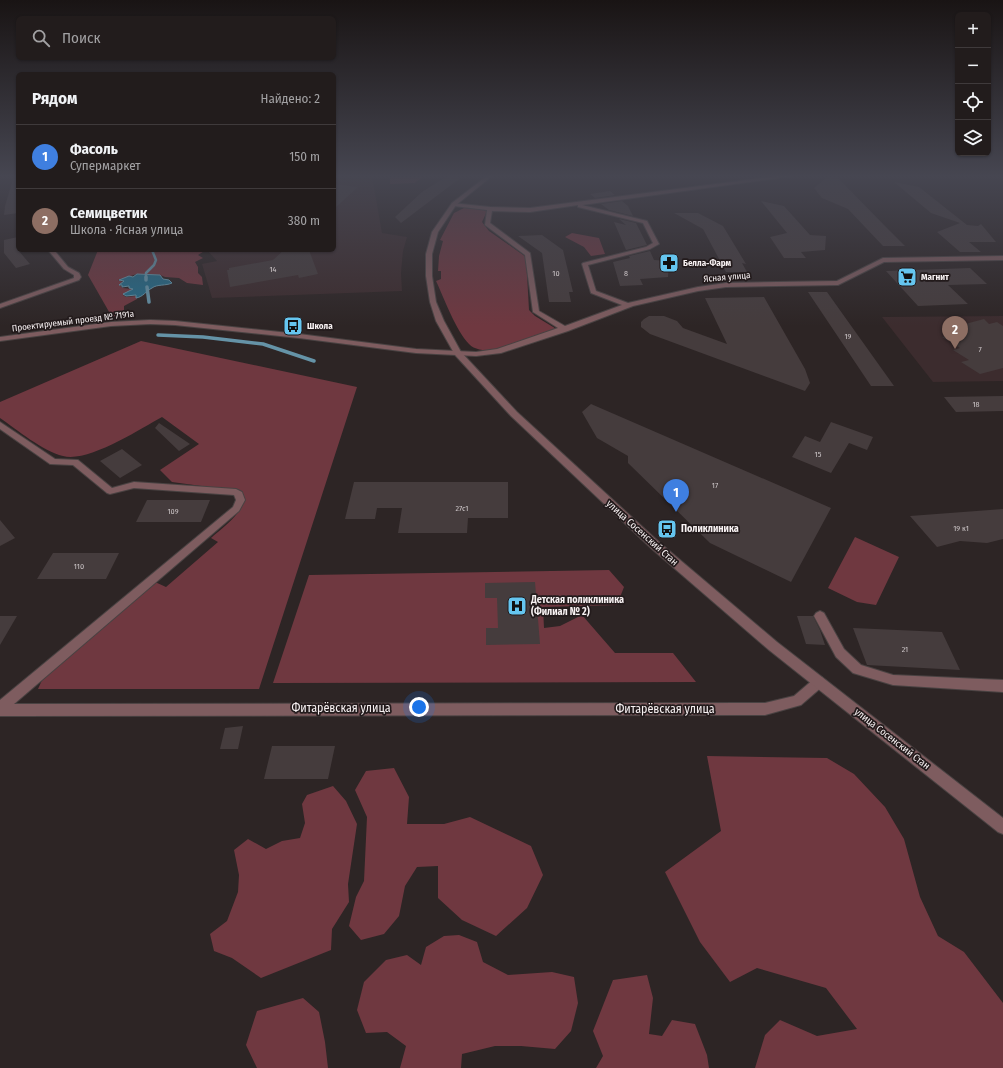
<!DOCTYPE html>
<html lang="ru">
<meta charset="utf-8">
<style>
body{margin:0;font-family:"Fira Sans Condensed",sans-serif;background:#2a2525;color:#f1f3f6}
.controls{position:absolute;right:12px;top:12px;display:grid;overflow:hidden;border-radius:6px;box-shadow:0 1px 3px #0004}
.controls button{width:36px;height:36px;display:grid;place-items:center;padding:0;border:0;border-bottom:1px solid #3f3a3b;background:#221c1c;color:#f1f3f6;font:20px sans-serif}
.you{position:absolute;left:419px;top:707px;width:14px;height:14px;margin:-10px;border:3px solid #fff;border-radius:50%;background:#1a73e8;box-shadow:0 0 0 6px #1a73e833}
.badge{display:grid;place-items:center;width:26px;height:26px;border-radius:50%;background:#b45309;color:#fff;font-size:13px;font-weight:700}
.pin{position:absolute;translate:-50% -33px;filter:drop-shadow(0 1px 2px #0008)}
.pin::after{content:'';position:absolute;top:21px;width:14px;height:12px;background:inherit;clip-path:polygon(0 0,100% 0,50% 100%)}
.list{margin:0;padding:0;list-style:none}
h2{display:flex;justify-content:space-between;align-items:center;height:52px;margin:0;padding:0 16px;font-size:17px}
h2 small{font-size:13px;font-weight:400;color:#a2a1a3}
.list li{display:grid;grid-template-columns:26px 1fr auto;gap:12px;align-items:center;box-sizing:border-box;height:64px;padding:0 16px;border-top:1px solid #3f3a3b}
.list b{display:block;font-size:15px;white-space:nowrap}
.list p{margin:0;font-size:13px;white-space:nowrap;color:#a2a1a3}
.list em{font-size:13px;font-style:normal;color:#a2a1a3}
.icon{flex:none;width:22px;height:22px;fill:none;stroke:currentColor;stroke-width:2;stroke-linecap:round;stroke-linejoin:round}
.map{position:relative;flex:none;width:1003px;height:1068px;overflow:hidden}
.search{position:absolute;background:#221c1c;box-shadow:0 1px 3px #0004;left:16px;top:16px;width:320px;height:44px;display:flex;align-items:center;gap:10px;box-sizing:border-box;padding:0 14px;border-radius:6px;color:#a2a1a3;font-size:15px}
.panel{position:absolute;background:#221c1c;box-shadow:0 1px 3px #0004;left:16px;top:72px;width:320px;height:180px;border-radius:6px}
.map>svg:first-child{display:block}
</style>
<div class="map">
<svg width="1003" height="1068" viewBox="0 0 1003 1068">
<rect width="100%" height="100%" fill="#2d2525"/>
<path fill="#3c2c2e" d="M334 176H372L382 233 407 237 403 251 401 273 402 291 212 298 202 264 217 261 207 250H334Z
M1003 316V381L933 382 882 317Z"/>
<path fill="#6f3840" d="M390 177H424L414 183 390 184Z
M464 208 480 209 487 211 482 222 489 231 526 257 529 310 535 316 558 330 492 351C484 350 474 350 469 344 456 331 444 298 436 281L441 279V271H438L439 256 443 241 440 240 454 213Z
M572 233 599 238 605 254 591 256 584 247 565 237Z
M98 250H206L198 255 203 258 195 262 198 267V273L202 277 203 285 187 283 179 278 165 277 160 275 137 274 118 280 123 282 119 285 123 288 132 289 123 295 126 297 136 296 137 299 124 306V313L112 317 88 275Z
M141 341 357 387 259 689H38L43 678 155 582 166 587 218 542 211 538C223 527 243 514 244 497L238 491 172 482 160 470 199 444 162 417C140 429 88 463 63 456 43 451 17 430 0 418V402Z
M855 537 899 557 876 605 857 602 828 588Z
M609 570 624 587 617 605 543 607 544 628 560 626 582 615 615 653H673L696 682 273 683 309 575Z
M707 756 827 758 854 774 885 807 904 839 920 897 938 936 964 952 1003 1003V1068H755L765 1035 780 1020 817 1036 857 1029 826 988 757 968 730 982 700 942 665 872 721 831Z
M394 768 409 797 407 824H444L470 817 531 846 543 875 527 908 496 936 462 920 438 898V866L417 867 405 886 399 916 384 934 361 940 349 926 356 897 364 881 367 817 355 790 366 771Z
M333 786 346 801 357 824 348 884 349 902 332 929 331 950 261 978 232 958 214 951 210 934 227 921 238 892 239 875 234 850 248 839 266 849 282 841 300 838 305 823 302 804 307 795Z
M459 935 477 942 483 962 508 975 552 972 574 977 578 1003 571 1031 555 1049 521 1046H495L462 1054 461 1068H400L406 1046 387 1032 366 1033 357 1010 364 982 386 960 407 955 421 965 426 947 444 936Z
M647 975 653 998 649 1034 662 1036 672 1020 695 1024 707 1055 709 1068H596L603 1056 593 1031 613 980Z
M303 998 319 1012 325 1042 328 1068H257L246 1045 257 1011Z"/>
<path fill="#266a86" stroke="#6593a7" d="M137 274 160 275 163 279 169 280 172 283C166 286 157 284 152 288 146 291 143 297 136 298V295L126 296 123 294 133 289 129 288V286L122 287V285H119L124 281 119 280 129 276 133 277Z"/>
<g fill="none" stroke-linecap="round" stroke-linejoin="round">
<path stroke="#6593a7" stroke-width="2.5" d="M146 278V273L154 265 156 260 152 250"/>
<path stroke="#6593a7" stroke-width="3.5" d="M146 277V280
M147 287 149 302
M158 335 203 337 263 344 314 361"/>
</g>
<path fill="#453c3d" d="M14 176H18V213L4 215 5 206Z
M447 176H457L459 179 401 223 395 217 422 192Z
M836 176 885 226 905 246H883L848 209 822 198 814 188 826 178Z
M894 182 919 187 967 225 978 226 981 224 996 242H969L981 252H960L937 232 960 223 931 213Z
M334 184 358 187 334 209Z
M610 191 615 195 595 198 590 194Z
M622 201 628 206 633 216 609 210 601 204Z
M761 201 784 206 810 235 826 236 825 250 801 252 806 258H784L770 237 787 233Z
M674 213H698L723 226 746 264 742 263 747 272H726L703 229Z
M619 219 636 223 647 245 626 250 614 222 626 225Z
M542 235 563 250 573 292H569L571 302H549L542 253 518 236Z
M18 237V250L30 264 16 268 4 253V240Z
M284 250H309L318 274 299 278 298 275 230 287 227 270H229V268L273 260Z
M650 251 654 260 669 261 668 277 640 279 643 285 620 286 613 262 630 258 629 256Z
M970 268 987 284 948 285 968 304 918 306 886 271Z
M808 292H827L894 386H871Z
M764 297 805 369 810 383 805 391 650 334 641 327V322L644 319 649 316H664L677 321 683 328 727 344 705 298Z
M984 319 989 324 997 322 1003 326V368L980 374 961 362 969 360 953 350 960 348 942 337 962 332 954 327Z
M1003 396V411L956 412 944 397Z
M591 404 831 508 791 582 710 543 628 463V456L597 438 582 412Z
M831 422 873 437 867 450 849 443 831 473 792 457 805 436 820 442Z
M159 423 190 444 179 451 155 428Z
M122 449 142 465 120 478 100 461Z
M354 482H508V518H468L467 533H398L402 508H377L375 519H345Z
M147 500H210L201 522H136Z
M1003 509V539L987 543 960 541 937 547 910 516Z
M0 520 15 538 0 546Z
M53 553H119L106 579H37Z
M535 582 540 644 486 645V628H498L497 598H485V583Z
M0 616H17L0 645Z
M797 616H813L820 630 825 645 806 644Z
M853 628 942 632 960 670 867 665Z
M243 726 238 749H220L225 728Z
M272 746H335L328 779H264Z"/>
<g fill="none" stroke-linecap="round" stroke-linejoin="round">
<defs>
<path id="minor" d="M778 176H793L582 205 647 221 659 244 650 249 588 265 596 291 628 303 698 287 726 283 837 281 883 258 1003 256V260L884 262 838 285 726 287 698 291 633 306 568 331 501 353 476 356 416 353 299 338 175 325 150 324 111 326 0 341V337L111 322 150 320 175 321 299 334 416 349 476 352 497 349 558 328 533 312 525 255 485 225 487 210 454 206 452 205V203L490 207 530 208ZM578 205V207L643 223 653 243 646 247 583 263 582 264 591 293 622 305 565 326 539 311 530 253 490 223 492 211 530 212Z
M48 250H54L68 267 79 273 81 277 79 280 0 308V304L74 278V275L64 269Z
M0 422 55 459 78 460 112 488 134 482 236 489 242 492 245 500 239 511 14 704 765 703 794 696 815 678 819 676 823 678 825 682 823 686 801 705 765 715 0 716V700L233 507 236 500 234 495 134 488 110 494 107 493 73 465 50 464 0 429Z
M820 611 824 613 844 649 861 665 893 675 1003 680V692L893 685 853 673 836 657 814 616 816 613Z"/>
<path id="tertiary" d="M487 176H492L456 205 438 232 432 254V276L436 302 444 321 461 352 517 412 660 543 777 642 1003 818V834L998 832 769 650 652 549 511 416 455 355 436 321 430 302 426 276V254L432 232 452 203Z"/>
</defs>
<use href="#minor" stroke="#494242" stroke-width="2"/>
<use href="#tertiary" stroke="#494242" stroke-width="2"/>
<use href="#minor" fill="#7e5c5f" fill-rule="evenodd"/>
<use href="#tertiary" fill="#7e5c5f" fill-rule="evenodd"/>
</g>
<linearGradient id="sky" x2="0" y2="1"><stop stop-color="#191414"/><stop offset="0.54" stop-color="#464651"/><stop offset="1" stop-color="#464651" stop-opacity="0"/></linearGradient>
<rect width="1003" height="326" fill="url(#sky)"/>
<defs>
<symbol id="pharmacy-square" viewBox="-11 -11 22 22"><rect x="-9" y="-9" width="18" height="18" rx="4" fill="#65c5ef" stroke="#231b1c"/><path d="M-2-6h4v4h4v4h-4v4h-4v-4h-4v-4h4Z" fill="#111"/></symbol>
<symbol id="supermarket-square" viewBox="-11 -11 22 22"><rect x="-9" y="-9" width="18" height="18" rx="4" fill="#65c5ef" stroke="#231b1c"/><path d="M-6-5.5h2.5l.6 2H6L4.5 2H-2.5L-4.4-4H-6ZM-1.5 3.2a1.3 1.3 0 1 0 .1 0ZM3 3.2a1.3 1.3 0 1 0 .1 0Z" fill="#111"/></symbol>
<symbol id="bus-square" viewBox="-11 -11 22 22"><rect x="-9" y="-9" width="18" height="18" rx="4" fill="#65c5ef" stroke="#231b1c"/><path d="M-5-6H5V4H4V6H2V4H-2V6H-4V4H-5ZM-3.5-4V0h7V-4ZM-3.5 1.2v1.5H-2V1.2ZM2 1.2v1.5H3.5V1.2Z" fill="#111"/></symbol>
<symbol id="hospital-square" viewBox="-11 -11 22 22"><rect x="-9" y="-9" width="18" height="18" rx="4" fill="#65c5ef" stroke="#231b1c"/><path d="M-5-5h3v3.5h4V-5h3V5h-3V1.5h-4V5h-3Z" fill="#111"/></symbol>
</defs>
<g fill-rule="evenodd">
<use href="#pharmacy-square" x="658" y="252" width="22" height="22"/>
<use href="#supermarket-square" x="896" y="266" width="22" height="22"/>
<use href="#bus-square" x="282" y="315" width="22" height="22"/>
<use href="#bus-square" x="656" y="518" width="22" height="22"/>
<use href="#hospital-square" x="506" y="595" width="22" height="22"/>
</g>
<g text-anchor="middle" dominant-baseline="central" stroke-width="3.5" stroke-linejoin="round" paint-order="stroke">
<g font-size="8" fill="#cbc4c6">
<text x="273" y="269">14</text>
<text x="556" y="273">10</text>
<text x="626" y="273">8</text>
<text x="848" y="336">19</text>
<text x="980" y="349">7</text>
<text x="976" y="404">18</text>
<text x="818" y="454">15</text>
<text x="715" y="485">17</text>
<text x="462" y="508">27c1</text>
<text x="173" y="511">109</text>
<text x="961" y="528">19 к1</text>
<text x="79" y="566">110</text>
<text x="905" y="649">21</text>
</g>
<g font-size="9" font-weight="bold" fill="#f8f2f3" stroke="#231b1c" text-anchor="start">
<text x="683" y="263">Белла-Фарм</text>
<text x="921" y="277">Магнит</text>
<text x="307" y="326">Школа</text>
</g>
<g font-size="9" fill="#f8f2f3" stroke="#231b1c">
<text transform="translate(727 277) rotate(-5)">Ясная улица</text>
<text transform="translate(73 321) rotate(-7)">Проектируемый проезд № 7191а</text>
</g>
<g font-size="10" font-weight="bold" fill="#f8f2f3" stroke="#231b1c" text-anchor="start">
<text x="681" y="529">Поликлиника</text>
<text x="531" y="600">Детская поликлиника<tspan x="531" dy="12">(Филиал № 2)</tspan></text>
</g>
<g font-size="10" fill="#f8f2f3" stroke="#231b1c">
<text transform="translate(642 533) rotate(42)">улица Сосенский Стан</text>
<text transform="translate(892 739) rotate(38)">улица Сосенский Стан</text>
</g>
<g font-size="12" fill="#f8f2f3" stroke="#231b1c">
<text x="341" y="708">Фитарёвская улица</text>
<text x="665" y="709">Фитарёвская улица</text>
</g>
</g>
</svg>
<div class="controls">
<button>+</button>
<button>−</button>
<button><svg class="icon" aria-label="locate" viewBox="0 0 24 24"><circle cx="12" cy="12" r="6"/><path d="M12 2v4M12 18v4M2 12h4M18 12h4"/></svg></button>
<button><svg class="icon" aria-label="layers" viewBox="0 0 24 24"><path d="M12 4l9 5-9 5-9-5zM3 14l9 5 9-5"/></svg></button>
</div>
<div class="you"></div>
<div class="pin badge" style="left:676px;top:512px;background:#3f7fe0">1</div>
<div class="pin badge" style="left:955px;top:349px;background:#8d6e63">2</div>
<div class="search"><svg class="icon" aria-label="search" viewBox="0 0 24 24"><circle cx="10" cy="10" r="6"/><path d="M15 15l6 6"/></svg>Поиск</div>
<section class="panel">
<h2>Рядом<small>Найдено: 2</small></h2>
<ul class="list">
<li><span class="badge" style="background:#3f7fe0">1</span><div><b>Фасоль</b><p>Супермаркет</p></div><em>150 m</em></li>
<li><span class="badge" style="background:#8d6e63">2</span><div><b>Семицветик</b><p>Школа · Ясная улица</p></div><em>380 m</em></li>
</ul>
</section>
</div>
